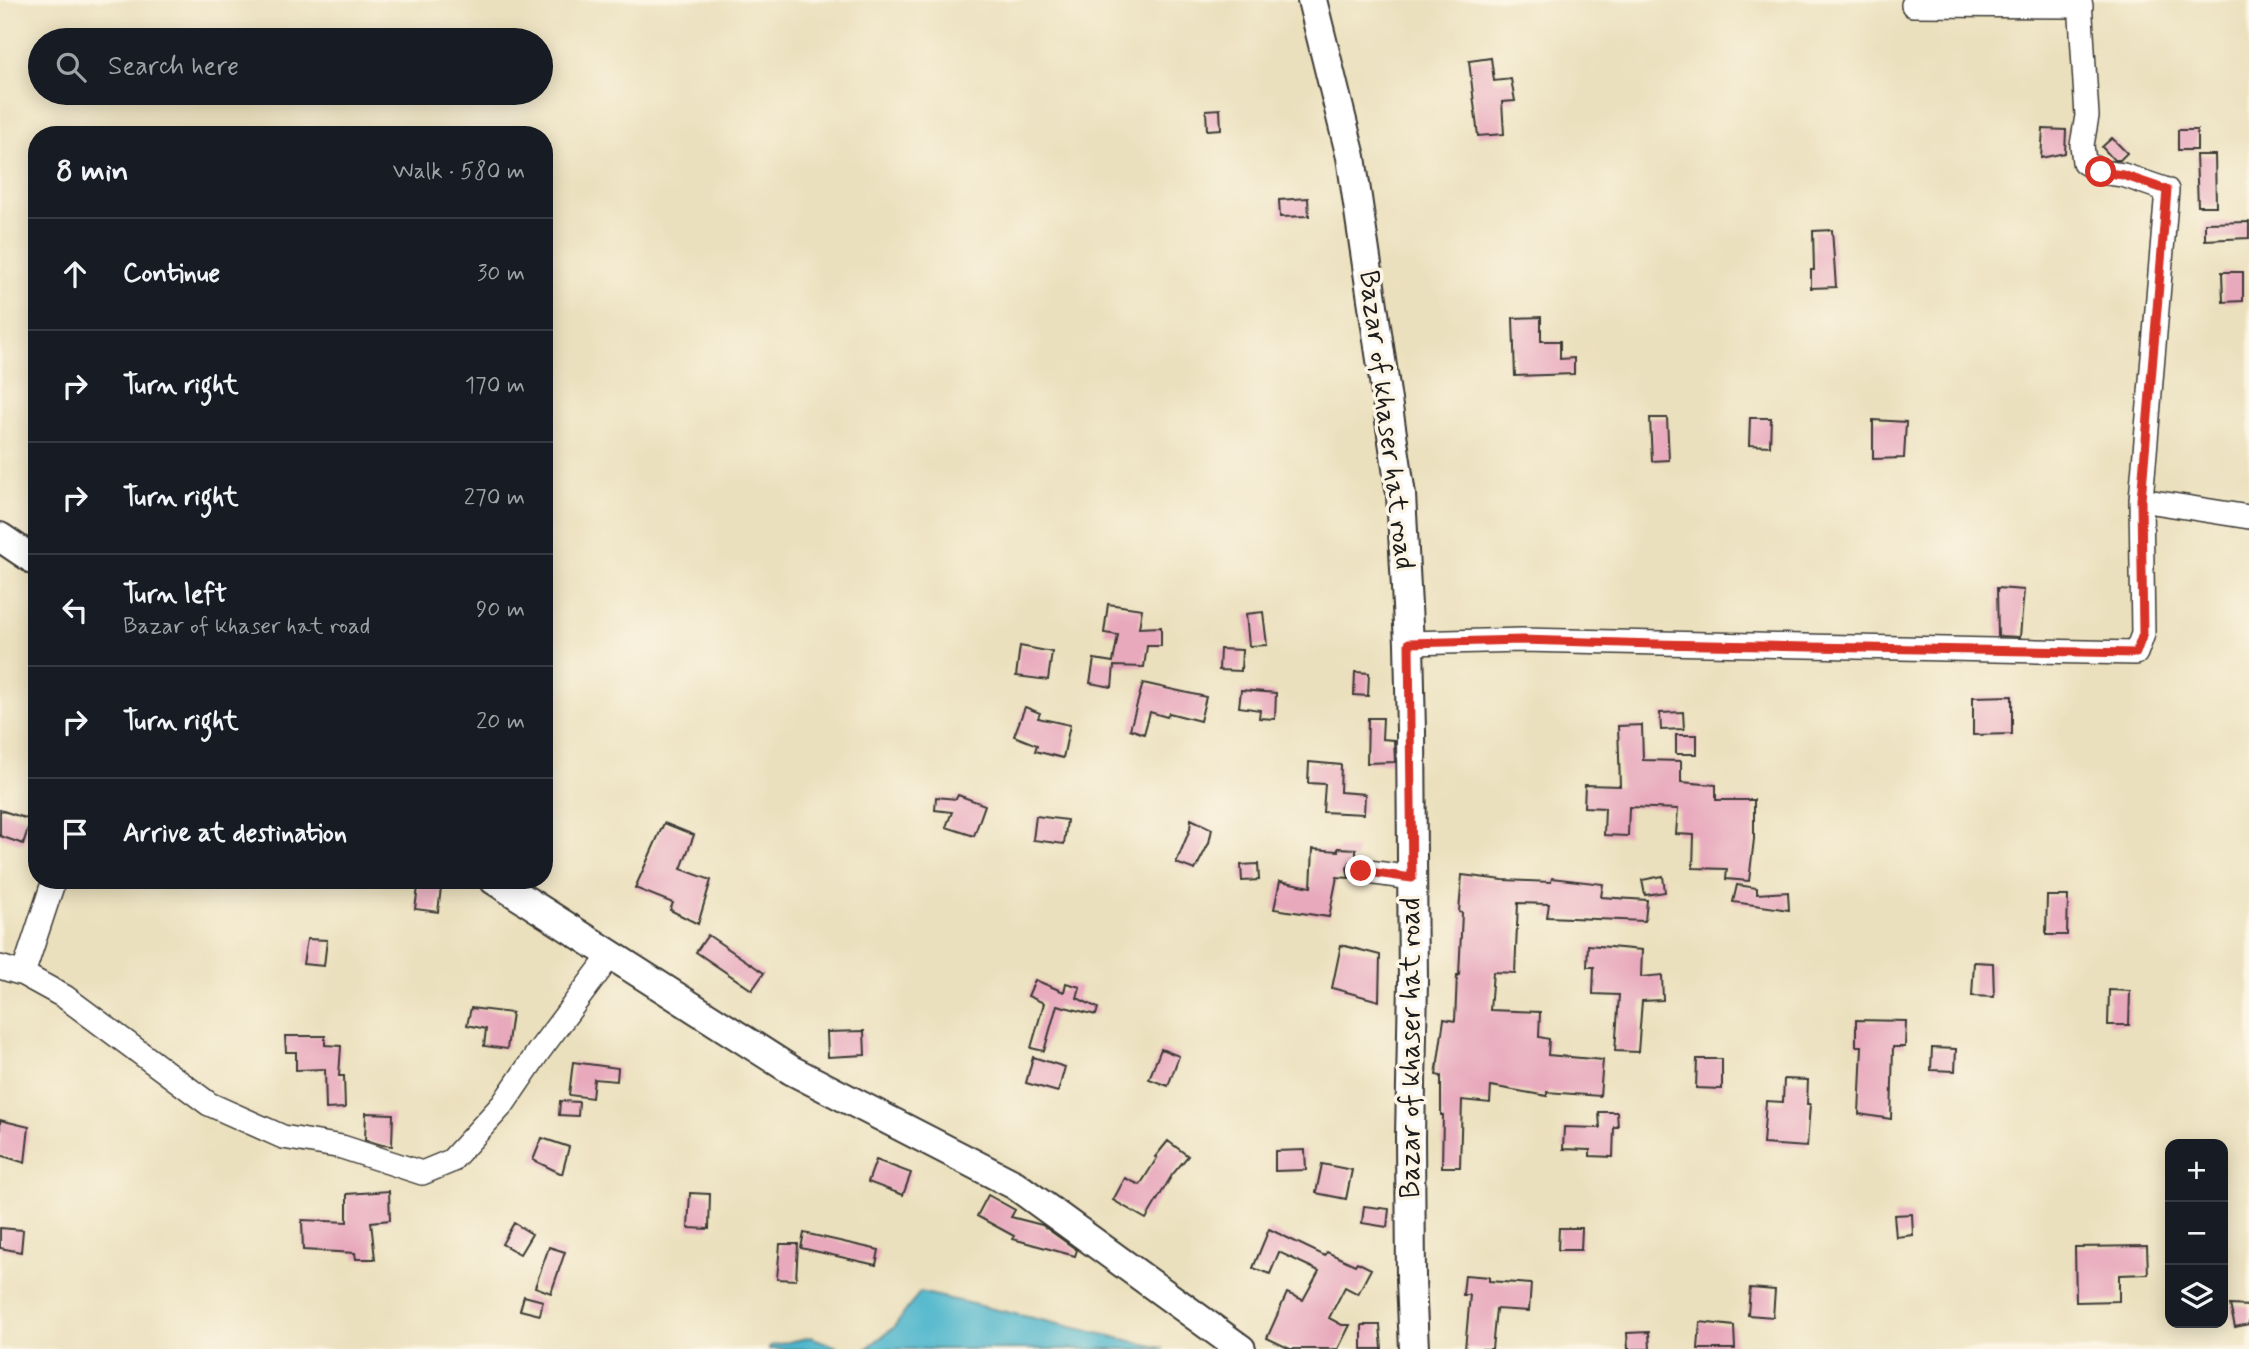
<!DOCTYPE html>
<meta charset="utf-8">
<style>
body{margin:0;font-family:Mynerve,sans-serif;background:#20242c;color:#f1f3f6}
.controls{position:absolute;right:21px;bottom:21px;display:grid;overflow:hidden;border-radius:14px;box-shadow:0 4px 18px #0003}
.controls button{width:63px;height:63px;display:grid;place-items:center;padding:0;border:0;border-bottom:2px solid #363941;background:#171b24;color:#f1f3f6;font:35px sans-serif}
.stop{position:absolute;width:21px;height:21px;margin:-16px;border:5px solid #d93025;border-radius:50%;background:#fff}
.stop.end{background:#d93025;border-color:#fff;box-shadow:0 2px 7px #0008}
.list{margin:0;padding:0;list-style:none}
h2{display:flex;justify-content:space-between;align-items:center;height:91px;margin:0;padding:0 28px;font-size:30px}
h2 small{font-size:23px;font-weight:400;color:#9ea1a6}
.list li{display:grid;grid-template-columns:46px 1fr auto;gap:21px;align-items:center;box-sizing:border-box;height:112px;padding:0 28px;border-top:2px solid #363941}
.list b{display:block;font-size:26px;white-space:nowrap}
.list p{margin:0;font-size:23px;white-space:nowrap;color:#9ea1a6}
.list em{font-size:23px;font-style:normal;color:#9ea1a6}
.icon{flex:none;width:38px;height:38px;fill:none;stroke:currentColor;stroke-width:2;stroke-linecap:round;stroke-linejoin:round}
.map{position:relative;flex:none;width:2249px;height:1349px;overflow:hidden}
.search{position:absolute;background:#171b24;box-shadow:0 4px 18px #0003;left:28px;top:28px;width:525px;height:77px;display:flex;align-items:center;gap:18px;box-sizing:border-box;padding:0 24px;border-radius:38px;color:#9ea1a6;font-size:26px}
.panel{position:absolute;background:#171b24;box-shadow:0 4px 18px #0003;left:28px;top:126px;width:525px;height:763px;border-radius:28px}
.map>svg:first-child{display:block}
</style>
<div class="map">
<svg width="2249" height="1349" viewBox="0 0 2249 1349">
<rect width="100%" height="100%" fill="#fcf5e5"/>
<filter id="ink" filterUnits="userSpaceOnUse"><feTurbulence type="fractalNoise" baseFrequency=".0143" numOctaves="2"/><feDisplacementMap in="SourceGraphic" scale="14" xChannelSelector="R" yChannelSelector="G"/><feConvolveMatrix kernelMatrix="1 2 1 2 8 2 1 2 1" color-interpolation-filters="sRGB"/></filter>
<filter id="wash" filterUnits="userSpaceOnUse"><feTurbulence type="fractalNoise" baseFrequency=".00686" numOctaves="4" result="noise"/><feDisplacementMap in="SourceGraphic" scale="28" xChannelSelector="R" yChannelSelector="G"/><feGaussianBlur stdDeviation="1.57" result="paint"/><feColorMatrix in="noise" values="0 0 0 0 0 0 0 0 0 0 0 0 0 0 0 0 0 1.4 0 .05"/><feComposite in="paint" operator="in"/></filter>
<g filter="url(#wash)">
<rect width="100%" height="100%" fill="#ebe0bd"/>
<path fill="#4eb6cc" stroke="#356974" stroke-width="2" d="M920 1292 1162 1348 1164 1349H866L893 1328Z
M811 1337 842 1349H769L770 1346Z"/>
<g id="blocks">
<path fill="#e8a9bd" d="M1491 58 1494 81 1511 79 1515 101 1502 102 1504 134 1478 136 1469 61Z
M1220 109 1221 129 1207 130 1206 110Z
M2043 129 2066 130 2065 153 2041 158Z
M2178 130H2197V150H2178Z
M2112 138 2127 153 2120 160H2114L2102 147Z
M2196 155H2215L2216 206H2198Z
M1308 198 1309 216 1280 217 1279 200Z
M2249 222V238L2205 240V223Z
M1832 230 1836 287 1811 288V270H1814L1813 231Z
M2222 272H2243V301L2223 302Z
M1541 317V341H1560V359L1574 358V374L1515 376 1513 318Z
M1650 418H1667L1669 460 1652 461Z
M1750 418H1771L1770 446 1749 445Z
M1873 420 1906 422 1904 458 1873 459Z
M1997 588 2024 590 2020 637 1998 636Z
M1108 604 1142 609 1139 628 1161 627V646H1147L1144 667 1114 666 1112 687 1090 683 1094 659 1113 662 1118 635 1104 633Z
M1263 612 1267 645 1249 646 1246 614Z
M1020 646 1052 652 1048 680 1016 676Z
M1220 649 1242 650 1241 671 1219 670Z
M1355 672 1369 673 1368 696 1354 695Z
M1143 683 1206 697 1200 721 1169 713 1167 717 1150 712 1144 734 1130 729Z
M1241 690 1276 693 1275 719 1259 718 1260 710 1239 707Z
M2012 696V734L1973 735V697Z
M1025 707 1040 713 1038 718 1070 725 1063 758 1035 751 1037 745 1014 736Z
M1683 712 1684 729 1661 730 1660 713Z
M1368 718H1383L1382 739 1394 740 1395 762 1367 763Z
M1642 725 1643 760 1681 761V782L1716 785V800H1754V839L1749 881 1726 879 1727 869 1693 868 1694 835 1676 834 1678 809 1629 807 1628 836 1604 835 1605 808 1584 807 1585 785 1620 786 1618 726Z
M1676 735H1697V754H1676Z
M1309 762 1341 765 1340 792 1365 794 1364 814 1323 812 1325 784 1308 783Z
M958 795 985 805 974 836 946 827 952 812 935 810 936 797 956 799Z
M0 810 31 820 23 844 0 836Z
M1036 816 1067 820 1064 844 1033 840Z
M1191 819 1212 829 1209 843 1195 870 1176 863 1190 829Z
M664 823 694 835 681 869 711 880 698 924 670 910 673 903 635 888Z
M1338 848 1356 849V858L1350 862 1347 868 1349 878 1337 877 1329 917 1274 909 1280 881 1311 887 1313 849 1338 851Z
M1258 864 1259 880 1242 881 1241 865Z
M1462 875 1503 880 1551 882 1552 878 1603 884 1601 897 1647 900 1645 921 1547 917 1549 904 1518 903 1515 973 1493 972 1490 1010 1540 1012 1539 1037 1549 1039 1548 1055 1603 1060 1600 1096 1547 1092V1096L1491 1086 1490 1103 1462 1100 1460 1167H1442L1443 1115H1441V1076L1436 1075 1444 1019 1455 1021 1457 975H1459L1462 913 1459 912Z
M1663 876 1665 892 1645 895 1642 880Z
M419 880H442L438 912 415 909Z
M1737 885 1757 888V894L1788 892 1789 910 1733 902Z
M2047 896H2068L2067 935H2046Z
M708 935 764 973 752 990 696 952Z
M307 939 327 940 324 966 303 964Z
M1341 945 1380 955 1379 1001 1332 988Z
M1588 945 1642 950 1641 977 1662 975 1663 1000 1642 1001 1638 1052 1615 1051 1619 995 1593 994 1594 967H1587Z
M1974 962 1993 963 1994 997 1972 996Z
M1035 980 1064 992 1066 983 1080 987 1077 998 1098 1008 1096 1015 1057 1005 1044 1051 1031 1048 1044 1003 1028 996Z
M2109 990 2130 991 2129 1025H2108Z
M471 1008 512 1013 507 1049 484 1046 486 1029 467 1025Z
M1856 1020 1906 1021 1905 1047H1893L1891 1119 1859 1114 1862 1046H1856Z
M864 1031 865 1055 828 1057 827 1032Z
M285 1036H325V1045L341 1046 339 1076H344L345 1108 326 1109 325 1069 296 1070V1052H286Z
M1932 1048 1956 1049 1955 1071 1931 1070Z
M1161 1049 1179 1056 1168 1086 1149 1079Z
M1033 1057 1065 1067 1058 1092 1026 1083Z
M1697 1059H1722V1089L1696 1088Z
M573 1062 618 1068 617 1081 594 1079 592 1098 569 1095Z
M1784 1079 1808 1080 1807 1104H1810L1807 1147 1763 1144 1766 1101 1783 1102Z
M560 1101 579 1102 578 1116 559 1115Z
M1599 1112H1617L1618 1127H1614L1613 1157 1590 1156V1150L1563 1149 1564 1127 1600 1128Z
M366 1113 393 1114 392 1146 382 1145 365 1140Z
M0 1120 29 1127 25 1163 0 1155Z
M542 1138 569 1147 562 1174 533 1160Z
M1168 1141 1188 1156 1172 1175 1146 1219 1113 1200 1125 1178 1140 1185 1157 1158 1155 1157Z
M1305 1150 1306 1170 1275 1171V1151Z
M876 1160 911 1173 903 1195 868 1182Z
M1322 1164 1352 1170 1346 1199 1316 1193Z
M389 1191 390 1220 371 1222 375 1259H356L355 1253 303 1250 302 1220 347 1222V1194Z
M690 1193 710 1194 709 1229 688 1228Z
M988 1195 1015 1210 1011 1217 1042 1225 1077 1250 1075 1256 1013 1239 1014 1236 977 1216Z
M1364 1206 1389 1209 1387 1227 1362 1223Z
M1912 1214 1913 1235 1896 1237 1894 1215Z
M514 1223 532 1234 520 1254 502 1244Z
M0 1228 23 1230 21 1252 0 1248Z
M1559 1228H1582L1581 1250H1558Z
M1269 1229 1325 1256 1327 1252 1355 1265 1357 1262 1371 1269 1358 1294 1345 1287 1329 1318 1342 1325H1350L1338 1349H1290L1267 1338 1287 1293 1303 1300 1319 1271 1279 1252 1270 1274 1253 1268Z
M804 1233 879 1250 876 1265 801 1248Z
M780 1244H798L796 1280 777 1279Z
M2147 1246 2148 1274 2119 1275V1301L2076 1302 2075 1247Z
M549 1247 565 1252 551 1293 535 1287Z
M1465 1275 1489 1277V1281L1531 1284 1529 1311 1496 1309 1492 1349H1465L1470 1295H1463Z
M1750 1288 1775 1290 1773 1317 1748 1315Z
M524 1296 543 1301 540 1315 520 1310Z
M2230 1305 2249 1306V1324L2235 1327Z
M1700 1322 1734 1326 1735 1349H1698Z
M1362 1325H1380L1382 1349H1362Z
M1649 1332 1650 1349H1628L1627 1333Z"/>
</g>
</g>
<g filter="url(#ink)">
<use href="#blocks" fill-opacity="0" stroke="#3b3934" stroke-width="2"/>
<g fill="none" stroke-linecap="round" stroke-linejoin="round">
<defs>
<path id="minor" d="M1913 5 2081 6
M2141 500 2249 517
M1409 643 1522 640 2136 653 2143 634 2141 500 2167 190 2123 175 2101 172 2084 162 2082 145 2087 116 2080 0
M1361 871 1412 878
M0 967 23 974 54 880
M23 974 65 997 209 1104 283 1137 342 1147 422 1173 451 1161 503 1104 539 1051 610 956"/>
<path id="major" d="M1312 0 1351 157 1401 495 1409 643 1411 732 1413 981 1410 1137 1411 1280 1414 1349
M0 537 37 562
M494 880 791 1070 1015 1185 1241 1349"/>
</defs>
<use href="#minor" stroke="#3b3934" stroke-width="26"/>
<use href="#major" stroke="#3b3934" stroke-width="32"/>
<use href="#minor" stroke="#fff" stroke-width="23"/>
<use href="#major" stroke="#fff" stroke-width="28"/>
</g>
</g>
<g fill="none" stroke-linecap="round" stroke-linejoin="round" filter="url(#ink)">
<path stroke="#d93025" stroke-width="9" d="M1361 871 1412 878 1409 643 1522 640 1655 644 2136 653 2143 634 2141 500 2167 190 2123 175 2101 172"/>
</g>
<g text-anchor="middle" dominant-baseline="central" stroke-width="7" stroke-linejoin="round" paint-order="stroke">
<g font-size="28" fill="#1c1c1c" stroke="#fcf5e5">
<text transform="translate(1386 420) rotate(83)">Bazar of khaser hat road</text>
<text transform="translate(1411 1048) rotate(-90)">Bazar of khaser hat road</text>
</g>
</g>
</svg>
<div class="controls">
<button>+</button>
<button>−</button>
<button><svg class="icon" aria-label="layers" viewBox="0 0 24 24"><path d="M12 4l9 5-9 5-9-5zM3 14l9 5 9-5"/></svg></button>
</div>
<div class="stop" style="left:2101px;top:172px"></div>
<div class="stop end" style="left:1361px;top:871px"></div>
<div class="search"><svg class="icon" aria-label="search" viewBox="0 0 24 24"><circle cx="10" cy="10" r="6"/><path d="M15 15l6 6"/></svg>Search here</div>
<section class="panel">
<h2>8 min<small>Walk · 580 m</small></h2>
<ul class="list">
<li><svg class="icon" aria-label="ahead" viewBox="0 0 24 24"><path d="M12 20V5M6 11l6-6 6 6"/></svg><div><b>Continue</b></div><em>30 m</em></li>
<li><svg class="icon" aria-label="right" viewBox="0 0 24 24"><path d="M7 20v-9h11M14 6l5 5-5 5"/></svg><div><b>Turn right</b></div><em>170 m</em></li>
<li><svg class="icon" aria-label="right" viewBox="0 0 24 24"><path d="M7 20v-9h11M14 6l5 5-5 5"/></svg><div><b>Turn right</b></div><em>270 m</em></li>
<li><svg class="icon" aria-label="left" viewBox="0 0 24 24"><path d="M17 20v-9H6M10 6l-5 5 5 5"/></svg><div><b>Turn left</b><p>Bazar of khaser hat road</p></div><em>90 m</em></li>
<li><svg class="icon" aria-label="right" viewBox="0 0 24 24"><path d="M7 20v-9h11M14 6l5 5-5 5"/></svg><div><b>Turn right</b></div><em>20 m</em></li>
<li><svg class="icon" aria-label="arrive" viewBox="0 0 24 24"><path d="M6 21V4h12l-3 4 3 4H6"/></svg><div><b>Arrive at destination</b></div></li>
</ul>
</section>
</div>
